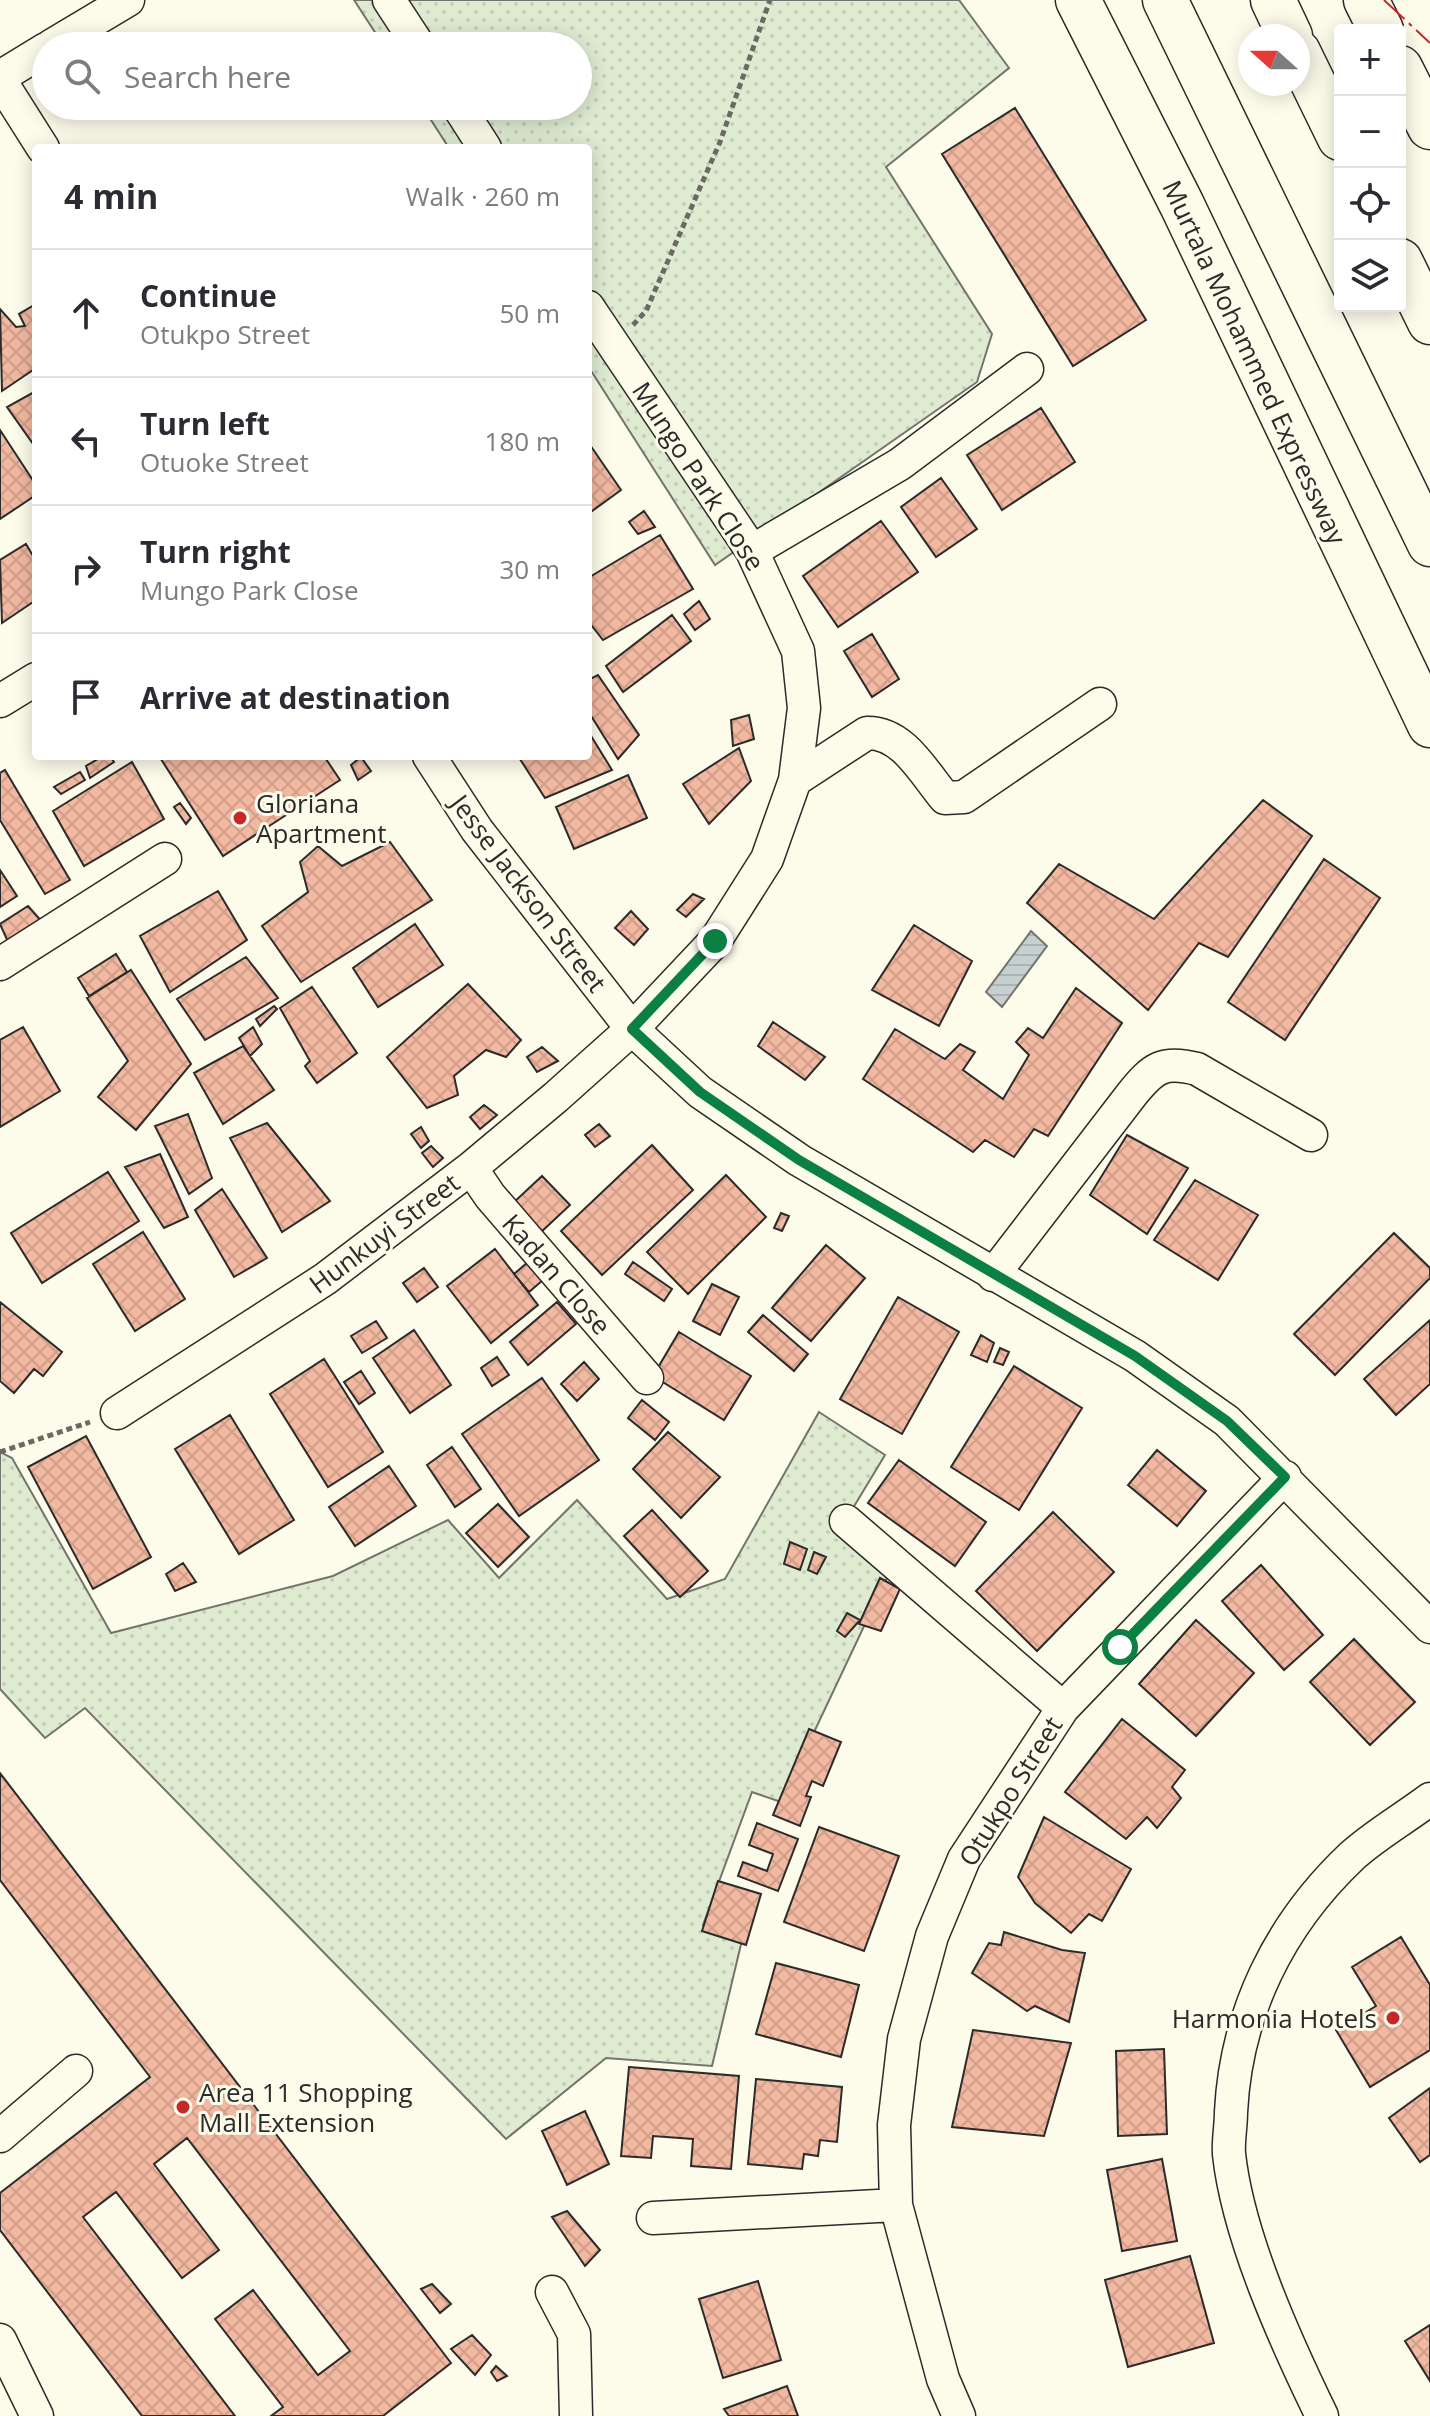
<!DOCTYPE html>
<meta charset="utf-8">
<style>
body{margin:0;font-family:"Open Sans",sans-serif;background:#f7f7f7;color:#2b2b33}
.controls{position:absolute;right:24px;top:24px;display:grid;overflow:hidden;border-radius:8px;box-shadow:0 4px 20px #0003}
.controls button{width:72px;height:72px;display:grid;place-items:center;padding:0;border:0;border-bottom:2px solid #e1e1e2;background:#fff;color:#2b2b33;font:40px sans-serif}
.compass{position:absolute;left:1238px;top:24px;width:72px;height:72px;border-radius:50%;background:#fff;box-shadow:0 4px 20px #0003;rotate:291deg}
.stop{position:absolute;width:24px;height:24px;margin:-18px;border:6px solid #0b8043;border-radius:50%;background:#fff}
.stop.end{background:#0b8043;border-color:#fff;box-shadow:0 2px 8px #0008}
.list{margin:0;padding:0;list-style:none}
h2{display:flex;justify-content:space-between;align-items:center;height:104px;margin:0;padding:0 32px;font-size:34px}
h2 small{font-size:26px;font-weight:400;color:#7c7c81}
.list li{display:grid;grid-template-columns:52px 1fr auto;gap:24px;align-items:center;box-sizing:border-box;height:128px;padding:0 32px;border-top:2px solid #e1e1e2}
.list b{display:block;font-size:30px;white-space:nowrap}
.list p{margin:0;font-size:26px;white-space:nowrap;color:#7c7c81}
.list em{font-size:26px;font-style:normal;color:#7c7c81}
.icon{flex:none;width:44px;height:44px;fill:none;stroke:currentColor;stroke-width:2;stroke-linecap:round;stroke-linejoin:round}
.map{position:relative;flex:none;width:1430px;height:2416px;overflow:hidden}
.search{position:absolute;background:#fff;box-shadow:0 4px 20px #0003;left:32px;top:32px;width:560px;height:88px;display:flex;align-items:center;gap:20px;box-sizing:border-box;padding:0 28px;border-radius:44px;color:#7c7c81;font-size:30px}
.panel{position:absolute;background:#fff;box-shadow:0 4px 20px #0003;left:32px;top:144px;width:560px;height:616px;border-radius:8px}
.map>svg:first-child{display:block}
</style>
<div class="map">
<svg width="1430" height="2416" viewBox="0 0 1430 2416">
<defs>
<pattern id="green-dots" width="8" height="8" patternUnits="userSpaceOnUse" patternTransform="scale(2)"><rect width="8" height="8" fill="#deebd1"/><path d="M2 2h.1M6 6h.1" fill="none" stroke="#bfcab4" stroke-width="1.8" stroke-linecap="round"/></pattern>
<pattern id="water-rules" width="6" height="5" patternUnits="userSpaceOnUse" patternTransform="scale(2)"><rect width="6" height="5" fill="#c7d0d0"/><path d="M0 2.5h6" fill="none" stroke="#abb3b3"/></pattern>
<pattern id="building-cross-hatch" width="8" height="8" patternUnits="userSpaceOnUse" patternTransform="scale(2)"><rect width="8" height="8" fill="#f2b8a0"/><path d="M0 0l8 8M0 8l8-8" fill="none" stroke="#d09e8a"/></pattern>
</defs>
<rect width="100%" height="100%" fill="#fdfbea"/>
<path fill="url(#green-dots)" stroke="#74746e" stroke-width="2" d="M354 0H959L1009 68 886 167 992 334 977 382 715 565 588 366V148H449L422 106H578V46H384Z
M819 1412 885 1455 853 1508 892 1567 781 1802 752 1792 703 1925 742 1940 712 2066 606 2058 506 2139 85 1708 45 1738 0 1689V1452L12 1458 111 1633 333 1576 448 1520 499 1578 577 1500 667 1599 725 1579Z"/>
<path fill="url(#water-rules)" stroke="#74746e" stroke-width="2" d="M1031 931 1047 946 1002 1007 986 992Z"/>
<path fill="url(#building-cross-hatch)" stroke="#2b2b2b" stroke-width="2" d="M1015 108 1146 320 1073 366 942 154Z
M36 304V368L2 391 0 309 16 327 25 326 19 314Z
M36 391V448L7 407Z
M1041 408 1075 462 1002 510 967 455Z
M0 430 36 485V495L0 519Z
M588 442 621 490 588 514Z
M941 478 977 529 936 557 901 507Z
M644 511 655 527 638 534 629 522Z
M881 521 918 572 838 627 803 576Z
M660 535 693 589 603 640 588 621V578Z
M26 544 36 561V600L2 623 0 560Z
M699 601 710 619 695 630 684 614Z
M672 615 691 641 623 692 606 666Z
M872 634 899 679 872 697 844 651Z
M598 675 639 735 618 759 588 711V680Z
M749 715 754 739 733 746 731 720Z
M588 731 612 770 545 798 518 756H588Z
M739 748 751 781 709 824 683 784Z
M103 756H110L114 762 90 778 86 766Z
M159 756H324L340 780 223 856Z
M361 757 371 771 358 780 351 765Z
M132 762 164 819 84 866 53 811Z
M5 770 70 880 45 894 0 820V773Z
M80 772 85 780 61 794 54 787Z
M628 775 647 818 574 849 556 807Z
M1263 800 1312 836 1228 957 1199 943 1148 1010 1027 903 1059 864 1154 919Z
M180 803 191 818 186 824 174 807Z
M390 842 432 900 301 982 262 926 308 892 300 862 318 846 342 866Z
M1324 859 1380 898 1285 1040 1228 1002Z
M0 870 17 896 0 907Z
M218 891 247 940 170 992 140 936Z
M693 894 704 899 686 917 677 910Z
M28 906 44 924 8 942 0 924Z
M631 911 648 929 634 945 615 928Z
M415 924 443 965 378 1007 353 968Z
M914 925 972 961 939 1026 872 990Z
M116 954 127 972 89 996 78 978Z
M246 957 278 998 205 1040 177 999Z
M131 970 191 1064 136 1130 98 1097 128 1061 87 998Z
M468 984 521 1040 506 1057 486 1050 454 1076 458 1095 427 1108 387 1057Z
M312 987 357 1053 317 1083 305 1066 310 1061 280 1008Z
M1076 988 1122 1023 1048 1136 1034 1129 1014 1157 985 1140 973 1152 863 1079 895 1029 945 1059 960 1044 975 1052 963 1070 1003 1099 1029 1055 1016 1042 1028 1028 1043 1038Z
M274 1006 277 1009 260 1026 256 1019Z
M773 1022 825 1057 805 1080 758 1046Z
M23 1027 60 1091 0 1127V1040Z
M253 1027 262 1044 250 1056 239 1038Z
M243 1046 274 1090 223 1124 194 1073Z
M542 1047 558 1061 537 1072 527 1057Z
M484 1105 497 1115 480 1129 470 1117Z
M188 1114 212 1178 189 1194 155 1126Z
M267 1123 330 1201 282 1232 230 1138Z
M599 1124 610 1136 595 1147 585 1135Z
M421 1127 429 1141 421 1148 411 1134Z
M1127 1135 1188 1168 1147 1234 1090 1195Z
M652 1145 693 1190 602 1275 561 1231Z
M431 1146 443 1158 433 1167 422 1153Z
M160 1154 188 1217 164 1228 125 1167Z
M108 1172 139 1221 42 1283 11 1233Z
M726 1175 766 1217 688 1294 647 1252Z
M542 1176 570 1205 539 1234 512 1204Z
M1195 1180 1258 1215 1218 1280 1154 1240Z
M222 1189 267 1258 234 1277 195 1210Z
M781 1213 789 1216 782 1231 774 1228Z
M143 1232 185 1299 135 1331 93 1264Z
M1394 1233 1430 1268V1278L1335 1375 1294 1334Z
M826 1245 865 1278 811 1341 772 1308Z
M495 1249 538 1305 491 1343 447 1286Z
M528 1262 543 1280 529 1292 514 1274Z
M633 1262 672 1289 664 1301 625 1274Z
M424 1268 438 1287 417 1302 403 1283Z
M712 1284 739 1297 720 1335 693 1321Z
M898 1297 959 1332 902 1434 840 1399Z
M0 1302 62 1352 43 1376 34 1369 14 1393 0 1381Z
M557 1302 576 1324 528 1365 510 1342Z
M763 1315 808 1354 794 1371 748 1332Z
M1430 1320V1384L1396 1415 1364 1379Z
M376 1321 387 1338 362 1353 351 1336Z
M414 1330 451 1385 410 1413 373 1358Z
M679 1332 751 1376 724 1420 653 1376Z
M981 1335 994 1343 987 1362 971 1355Z
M1000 1348 1009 1352 1003 1365 994 1362Z
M497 1357 509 1375 492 1386 481 1368Z
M324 1359 383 1452 328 1487 270 1394Z
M584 1362 599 1379 577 1401 561 1384Z
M1014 1366 1082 1408 1019 1510 951 1467Z
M361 1371 375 1393 359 1404 344 1382Z
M542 1378 599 1460 519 1516 462 1434Z
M642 1400 669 1422 655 1440 628 1418Z
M230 1415 294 1520 239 1554 175 1449Z
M668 1432 720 1477 681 1518 633 1469Z
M86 1436 151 1557 93 1589 28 1467Z
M452 1447 481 1489 455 1507 427 1465Z
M1157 1450 1206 1491 1177 1526 1128 1485Z
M899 1460 986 1522 955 1566 868 1503Z
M389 1466 416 1506 355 1546 329 1507Z
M498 1504 529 1537 498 1567 466 1533Z
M652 1510 708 1571 680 1597 624 1536Z
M1053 1512 1114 1572 1037 1651 976 1591Z
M790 1542 807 1549 800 1570 784 1564Z
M814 1552 826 1557 817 1574 808 1570Z
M183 1563 196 1582 175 1591 166 1574Z
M1261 1565 1323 1635 1284 1670 1222 1601Z
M880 1578 900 1589 881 1631 859 1624Z
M847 1613 860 1620 845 1637 837 1631Z
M1196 1620 1254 1673 1196 1736 1139 1684Z
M1354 1639 1415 1702 1370 1745 1310 1682Z
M1122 1719 1185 1770 1172 1787 1181 1798 1157 1828 1147 1817 1126 1839 1065 1792Z
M809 1729 841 1742 823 1786 812 1781 806 1796 811 1797 800 1826 773 1815Z
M0 1773 451 2363 383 2416H271L283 2407 215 2319 253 2290 318 2375 350 2351 187 2138 154 2164 219 2250 182 2278 116 2192 83 2217 235 2416H142L0 2230V2193L150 2077 0 1880Z
M1044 1817 1131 1869 1102 1921 1089 1914 1071 1933 1035 1903 1018 1877Z
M757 1823 798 1839 778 1891 738 1876 743 1862 767 1871 773 1854 749 1845Z
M819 1827 899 1856 864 1951 784 1922Z
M718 1881 761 1894 746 1945 702 1931Z
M1004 1932 1062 1950 1085 1953 1069 2022 1035 2006 1027 2011 972 1973 989 1943 1001 1945Z
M1401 1937 1430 1985V2050L1370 2087 1336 2030 1376 2006 1352 1967Z
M776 1963 859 1985 841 2057 756 2034Z
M973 2030 1071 2043 1044 2136 952 2127Z
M1164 2049 1167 2134 1118 2136 1116 2051Z
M629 2067 739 2076 731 2169 691 2166 693 2139 653 2136 651 2158 621 2156Z
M756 2079 842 2087 837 2142 820 2140 818 2156 804 2154 802 2169 748 2164Z
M1430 2088V2155L1420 2162 1389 2118Z
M585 2111 609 2164 567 2185 542 2131Z
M1162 2159 1177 2241 1122 2251 1107 2170Z
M567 2211 600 2250 585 2266 552 2217Z
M1190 2256 1214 2343 1128 2367 1105 2280Z
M758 2281 781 2360 723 2378 699 2299Z
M432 2284 451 2304 440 2313 421 2289Z
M1430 2325V2381L1405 2341Z
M472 2335 491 2355 475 2375 451 2349Z
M496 2366 507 2376 497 2381 491 2372Z
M787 2386 798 2416H729L724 2409Z"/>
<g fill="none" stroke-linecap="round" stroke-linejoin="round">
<defs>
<path id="minor" d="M389 0 419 46
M51 46 128 0
M0 77 46 49
M0 80 43 148
M458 106 485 148
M752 551 900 464 1027 369
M0 701 36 679
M429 756 477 830 632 1029 700 1092 799 1160 1135 1356 1227 1421 1430 1627
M795 780 867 733C903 732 924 773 945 798L964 797 1100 704
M0 964 165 859
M471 1168 490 1196 647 1378
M993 1275 1132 1094C1153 1068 1163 1060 1197 1069L1311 1135
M117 1413 325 1279 471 1168 556 1097 632 1029 715 941 767 859 795 780 804 708 798 651 752 551 588 307
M846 1521 1063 1708
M0 2136 76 2071
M653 2218 896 2205
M552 2292 574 2334 576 2416
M0 2340 37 2416
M959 2416 943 2379 896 2205 894 2125 904 2039 932 1936 964 1859 1063 1708 1285 1477
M1322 2416C1286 2342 1238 2237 1229 2154 1228 2141 1231 2126 1231 2112 1236 2013 1279 1925 1352 1856 1375 1835 1405 1818 1430 1799"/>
<path id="highway" d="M1078 0 1182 205 1430 725
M1165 0 1430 544
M1273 0 1290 36
M1366 0 1381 30
M1298 52 1340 138
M1400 68 1430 127
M1400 261 1430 322"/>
</defs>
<use href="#minor" stroke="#2b2b2b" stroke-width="35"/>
<use href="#highway" stroke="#2b2b2b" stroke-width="47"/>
<path stroke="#6a6964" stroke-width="5" stroke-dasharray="6 4" stroke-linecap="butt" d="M633 325 646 311 720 142 770 0
M0 1452 90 1422"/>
<use href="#minor" stroke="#fdfbea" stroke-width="32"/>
<use href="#highway" stroke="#fdfbea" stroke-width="44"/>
<path stroke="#c62828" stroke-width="2" stroke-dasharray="28 6 4 6" stroke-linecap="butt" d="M1384 0 1430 43"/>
</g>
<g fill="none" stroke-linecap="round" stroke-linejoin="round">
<path stroke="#0b8043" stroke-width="10" d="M715 941 632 1029 700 1092 799 1160 1135 1356 1227 1421 1285 1477 1120 1647"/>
</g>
<g fill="#c62828" stroke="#fdfbea" stroke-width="3">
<circle cx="240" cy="818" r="8"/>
<circle cx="1393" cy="2018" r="8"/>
<circle cx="183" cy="2107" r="8"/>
</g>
<g text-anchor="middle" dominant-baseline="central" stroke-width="6" stroke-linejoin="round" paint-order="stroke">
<g font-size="26" fill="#2b2b2b" stroke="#fdfbea">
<text transform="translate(1255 362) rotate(65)">Murtala Mohammed Expressway</text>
<text transform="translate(699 476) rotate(57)">Mungo Park Close</text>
<text transform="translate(529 893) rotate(53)">Jesse Jackson Street</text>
<text transform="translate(384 1233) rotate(-37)">Hunkuyi Street</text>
<text transform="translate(557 1274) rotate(49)">Kadan Close</text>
<text transform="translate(1010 1791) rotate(-58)">Otukpo Street</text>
</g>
<g font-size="26" fill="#2b2b2b" stroke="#fdfbea" text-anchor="start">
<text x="256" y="803">Gloriana<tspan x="256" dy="30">Apartment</tspan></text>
<text x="1377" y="2018" text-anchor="end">Harmonia Hotels</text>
<text x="199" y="2092">Area 11 Shopping<tspan x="199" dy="30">Mall Extension</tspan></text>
</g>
</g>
</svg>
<div class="controls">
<button>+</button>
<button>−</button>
<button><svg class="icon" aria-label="locate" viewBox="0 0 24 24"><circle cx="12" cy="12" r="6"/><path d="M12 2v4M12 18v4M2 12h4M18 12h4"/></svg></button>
<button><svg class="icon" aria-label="layers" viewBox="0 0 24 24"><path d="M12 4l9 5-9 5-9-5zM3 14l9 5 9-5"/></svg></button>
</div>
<svg class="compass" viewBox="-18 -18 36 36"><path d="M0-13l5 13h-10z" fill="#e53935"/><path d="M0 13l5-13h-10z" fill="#7c7c81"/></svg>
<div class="stop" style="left:1120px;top:1647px"></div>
<div class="stop end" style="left:715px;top:941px"></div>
<div class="search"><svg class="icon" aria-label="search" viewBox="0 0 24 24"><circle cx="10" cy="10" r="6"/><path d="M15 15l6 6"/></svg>Search here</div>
<section class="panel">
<h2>4 min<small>Walk · 260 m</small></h2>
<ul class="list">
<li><svg class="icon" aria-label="ahead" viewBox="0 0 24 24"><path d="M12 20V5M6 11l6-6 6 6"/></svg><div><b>Continue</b><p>Otukpo Street</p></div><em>50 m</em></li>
<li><svg class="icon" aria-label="left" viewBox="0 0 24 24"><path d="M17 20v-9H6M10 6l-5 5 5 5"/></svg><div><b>Turn left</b><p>Otuoke Street</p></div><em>180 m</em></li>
<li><svg class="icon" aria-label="right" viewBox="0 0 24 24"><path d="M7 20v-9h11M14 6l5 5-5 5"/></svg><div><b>Turn right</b><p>Mungo Park Close</p></div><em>30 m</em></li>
<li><svg class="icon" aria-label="arrive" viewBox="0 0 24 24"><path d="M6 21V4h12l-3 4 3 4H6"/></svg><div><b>Arrive at destination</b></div></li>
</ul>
</section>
</div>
